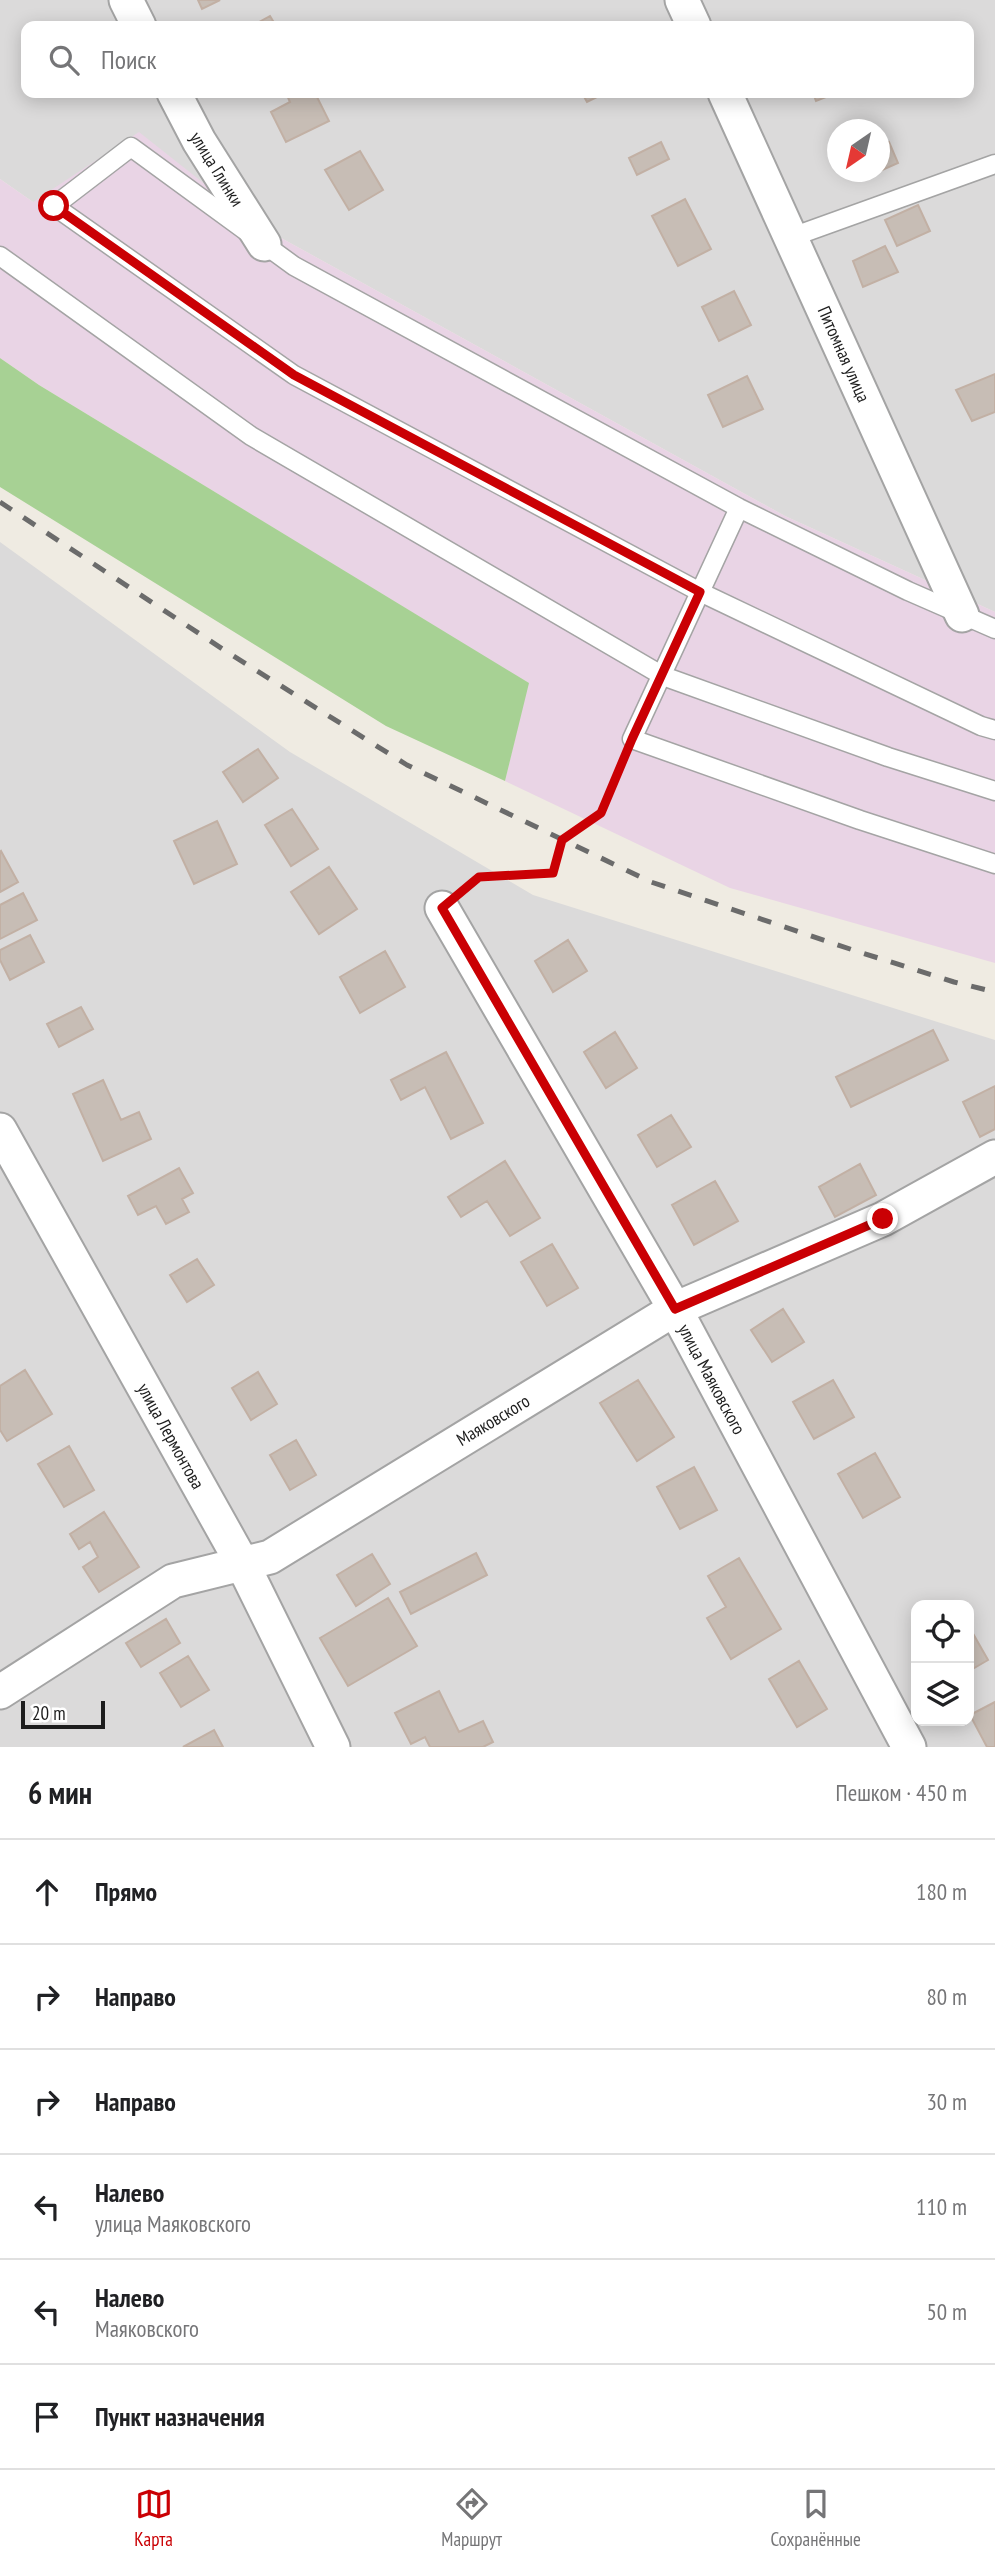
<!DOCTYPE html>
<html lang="ru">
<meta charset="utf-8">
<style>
body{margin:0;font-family:"PT Sans Narrow",sans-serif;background:#f2f2f2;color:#202124}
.controls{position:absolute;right:21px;bottom:21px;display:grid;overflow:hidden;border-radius:14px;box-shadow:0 4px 18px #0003}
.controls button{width:63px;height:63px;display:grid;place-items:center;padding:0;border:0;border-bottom:2px solid #e0e0e0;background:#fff;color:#202124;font:35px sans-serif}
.compass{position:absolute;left:827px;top:119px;width:63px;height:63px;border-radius:50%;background:#fff;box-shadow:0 4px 18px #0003;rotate:214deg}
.scale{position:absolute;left:21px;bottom:18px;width:84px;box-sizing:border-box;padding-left:7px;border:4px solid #1d1d1d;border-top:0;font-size:19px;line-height:24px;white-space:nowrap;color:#1d1d1d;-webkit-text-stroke:5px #fff;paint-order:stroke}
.stop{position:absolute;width:21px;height:21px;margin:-16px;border:5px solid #ca0004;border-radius:50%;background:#fff}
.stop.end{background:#ca0004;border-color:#fff;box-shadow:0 2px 7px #0008}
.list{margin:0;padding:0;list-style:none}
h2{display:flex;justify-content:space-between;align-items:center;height:91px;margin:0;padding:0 28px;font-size:30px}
h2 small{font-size:23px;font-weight:400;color:#757577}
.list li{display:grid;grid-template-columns:46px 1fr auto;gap:21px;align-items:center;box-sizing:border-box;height:105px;padding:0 28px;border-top:2px solid #e0e0e0}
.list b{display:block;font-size:26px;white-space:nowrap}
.list p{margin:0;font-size:23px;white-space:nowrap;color:#757577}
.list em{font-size:23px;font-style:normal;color:#757577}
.icon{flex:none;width:38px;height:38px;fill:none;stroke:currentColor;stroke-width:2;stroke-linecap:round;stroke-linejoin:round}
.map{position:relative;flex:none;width:995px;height:1747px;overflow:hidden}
.search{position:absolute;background:#fff;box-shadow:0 4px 18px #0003;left:21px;right:21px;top:21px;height:77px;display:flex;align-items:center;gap:18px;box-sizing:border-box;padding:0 24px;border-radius:14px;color:#757577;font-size:26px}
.sheet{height:721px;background:#fff}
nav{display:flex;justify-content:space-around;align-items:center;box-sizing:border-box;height:98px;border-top:2px solid #e0e0e0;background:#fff;font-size:19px;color:#757577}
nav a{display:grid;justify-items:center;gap:4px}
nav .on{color:#ca0004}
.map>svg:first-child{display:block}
</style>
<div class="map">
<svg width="995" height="1747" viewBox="0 0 995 1747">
<rect width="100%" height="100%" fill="#efebe2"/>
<path fill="#dbdada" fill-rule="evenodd" d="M0 0H995V612L785 516 254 223 33 202 0 179ZM26 26H969V93H26ZM838 130H880V172H838Z
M0 542 290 752 533 895 995 1040V1747H0ZM916 1605H969V1721H916Z"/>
<path fill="#e9d4e5" d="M139 132 254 223 785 516 995 612V963L730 888 505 781 528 683 39 385 0 358V179L33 202Z"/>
<path fill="#a7d194" d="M0 358 39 385 529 683 505 781 386 726 0 487Z"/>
<path fill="#c7bdb5" stroke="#c2b0a4" stroke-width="2" d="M198 0H220L202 9Z
M270 16 276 26H252Z
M286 93H315L329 121 286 142 271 112 290 102Z
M582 93H605L587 102Z
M813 93H836L816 101Z
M661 142 669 159 637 175 629 158Z
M889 142 898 163 880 171V147Z
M360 151 383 190 349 210 325 170Z
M685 199 711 249 678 266 652 216Z
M918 205 930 231 897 246 885 220Z
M885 246 898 272 863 287 853 261Z
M734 291 751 325 719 341 702 307Z
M995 374V412L972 421 956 390Z
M747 376 763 409 723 427 708 395Z
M258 749 278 778 243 802 223 772Z
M292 809 318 849 291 866 265 825Z
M217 821 237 864 194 884 174 841Z
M1 851 18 882 0 892V852Z
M329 867 357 909 319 934 291 892Z
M23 893 37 920 0 939V905Z
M30 935 44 962 10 980 0 960V950Z
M568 940 587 971 553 992 535 961Z
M385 951 405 987 360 1013 340 977Z
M81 1007 93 1029 59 1047 47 1024Z
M933 1030 948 1060 851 1107 836 1077Z
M615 1032 637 1068 606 1088 584 1052Z
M446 1052 483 1123 451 1139 425 1087 401 1100 391 1080Z
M103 1080 121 1120 139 1112 151 1139 103 1161 73 1094Z
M995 1086V1129L980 1137 963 1102Z
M671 1115 691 1147 657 1167 638 1135Z
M505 1161 540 1218 510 1236 487 1201 461 1217 448 1197Z
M860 1164 876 1195 835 1217 819 1187Z
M179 1168 193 1193 182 1199 189 1212 166 1224 156 1206 138 1215 128 1196Z
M715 1181 738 1221 694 1245 672 1205Z
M552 1244 578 1288 547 1306 521 1262Z
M197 1259 214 1285 187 1302 170 1275Z
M783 1309 804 1342 772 1362 751 1330Z
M25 1370 52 1414 7 1441 0 1430V1386Z
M258 1372 277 1404 251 1420 232 1388Z
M638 1380 674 1437 637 1461 600 1403Z
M833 1380 854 1417 814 1439 793 1402Z
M296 1440 316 1475 290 1490 270 1455Z
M69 1446 94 1490 64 1507 38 1464Z
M875 1453 900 1497 863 1518 838 1474Z
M694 1467 717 1510 680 1529 657 1487Z
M104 1512 139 1567 99 1592 83 1567 98 1557 90 1542 79 1549 70 1534Z
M476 1553 487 1575 411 1614 400 1592Z
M372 1554 390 1584 356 1606 337 1575Z
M739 1558 781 1629 731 1659 707 1618 726 1607 708 1576Z
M388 1598 417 1646 348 1686 320 1638Z
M166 1619 180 1643 141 1667 126 1643Z
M971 1630 988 1660 969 1671V1631Z
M188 1656 209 1690 181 1707 160 1673Z
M799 1661 827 1709 797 1727 769 1679Z
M439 1691 459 1732 483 1721 493 1742 483 1747H430L425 1737 411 1744 395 1713Z
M995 1702V1747H987L970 1715Z
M214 1730 223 1747H183Z"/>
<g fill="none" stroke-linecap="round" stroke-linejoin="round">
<defs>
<path id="lane" d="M792 237 995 164
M0 256 251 436 663 676 888 757 995 791
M739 508 632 739 860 820 995 864
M995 629 908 591 739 508 294 266 131 147 54 206 294 375 700 592 981 726 995 730"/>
<path id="street" d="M126 0 139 26
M682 0 694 26
M174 93 199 141 264 244
M725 93 962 615
M442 908 675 1309 909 1747
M0 1130 242 1563 333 1747
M0 1692 173 1581 270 1557 675 1309 883 1219 995 1157"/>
</defs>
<use href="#lane" stroke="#a4a4a4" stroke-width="21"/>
<use href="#street" stroke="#a4a4a4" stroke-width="37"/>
<path stroke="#ff7163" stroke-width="4.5" stroke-dasharray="3.5 3.5" stroke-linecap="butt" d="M465 889 479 877 553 873 562 840 601 813 624 759"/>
<use href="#lane" stroke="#fff" stroke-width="18"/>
<use href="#street" stroke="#fff" stroke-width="33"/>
<path stroke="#6b6b6b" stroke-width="5" stroke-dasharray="14 14" stroke-linecap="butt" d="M0 502 227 652 407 765 651 882 853 950 954 982 995 992"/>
</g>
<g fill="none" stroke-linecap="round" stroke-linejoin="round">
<path stroke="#ca0004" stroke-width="9" d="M54 206 294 375 700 592 632 739 601 813 562 840 553 873 479 877 442 908 675 1309 883 1219"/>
</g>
<g text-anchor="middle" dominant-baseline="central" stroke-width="6" stroke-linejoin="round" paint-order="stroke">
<g font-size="18" fill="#1d1d1d" stroke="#fff">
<text transform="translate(217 169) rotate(58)">улица Глинки</text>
<text transform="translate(844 354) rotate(66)">Питомная улица</text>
<text transform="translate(712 1379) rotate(62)">улица Маяковского</text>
<text transform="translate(493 1420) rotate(-31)">Маяковского</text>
<text transform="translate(171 1436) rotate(61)">улица Лермонтова</text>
</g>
</g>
</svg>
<div class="controls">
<button><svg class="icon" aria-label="locate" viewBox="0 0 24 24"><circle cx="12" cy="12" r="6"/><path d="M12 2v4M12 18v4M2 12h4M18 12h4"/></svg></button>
<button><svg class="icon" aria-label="layers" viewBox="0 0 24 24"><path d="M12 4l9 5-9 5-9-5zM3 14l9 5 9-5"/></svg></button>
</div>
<svg class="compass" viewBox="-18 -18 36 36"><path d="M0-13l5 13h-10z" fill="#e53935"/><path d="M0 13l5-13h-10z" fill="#757577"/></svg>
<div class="scale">20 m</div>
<div class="stop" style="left:54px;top:206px"></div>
<div class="stop end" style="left:883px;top:1219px"></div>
<div class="search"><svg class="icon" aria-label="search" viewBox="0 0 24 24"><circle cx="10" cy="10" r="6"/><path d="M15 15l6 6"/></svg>Поиск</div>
</div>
<section class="sheet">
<h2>6 мин<small>Пешком · 450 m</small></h2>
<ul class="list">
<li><svg class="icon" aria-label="ahead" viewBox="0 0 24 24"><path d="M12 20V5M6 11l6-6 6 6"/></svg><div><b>Прямо</b></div><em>180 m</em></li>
<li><svg class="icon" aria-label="right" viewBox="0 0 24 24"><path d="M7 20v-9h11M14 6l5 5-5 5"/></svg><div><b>Направо</b></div><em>80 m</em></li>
<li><svg class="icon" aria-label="right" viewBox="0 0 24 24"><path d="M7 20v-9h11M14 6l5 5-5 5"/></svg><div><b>Направо</b></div><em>30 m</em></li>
<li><svg class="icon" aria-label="left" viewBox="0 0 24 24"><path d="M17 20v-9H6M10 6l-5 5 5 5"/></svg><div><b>Налево</b><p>улица Маяковского</p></div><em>110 m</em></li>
<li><svg class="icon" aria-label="left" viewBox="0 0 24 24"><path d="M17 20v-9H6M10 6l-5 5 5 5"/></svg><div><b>Налево</b><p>Маяковского</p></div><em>50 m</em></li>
<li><svg class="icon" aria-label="arrive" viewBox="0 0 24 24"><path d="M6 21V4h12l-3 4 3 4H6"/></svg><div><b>Пункт назначения</b></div></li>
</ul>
</section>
<nav>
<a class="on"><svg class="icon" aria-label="map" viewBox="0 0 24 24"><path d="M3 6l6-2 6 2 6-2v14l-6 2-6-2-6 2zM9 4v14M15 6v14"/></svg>Карта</a>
<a><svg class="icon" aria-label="directions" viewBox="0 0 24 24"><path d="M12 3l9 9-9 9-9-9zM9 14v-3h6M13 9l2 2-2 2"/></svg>Маршрут</a>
<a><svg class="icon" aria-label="saved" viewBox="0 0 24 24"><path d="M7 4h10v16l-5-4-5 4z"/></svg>Сохранённые</a>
</nav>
